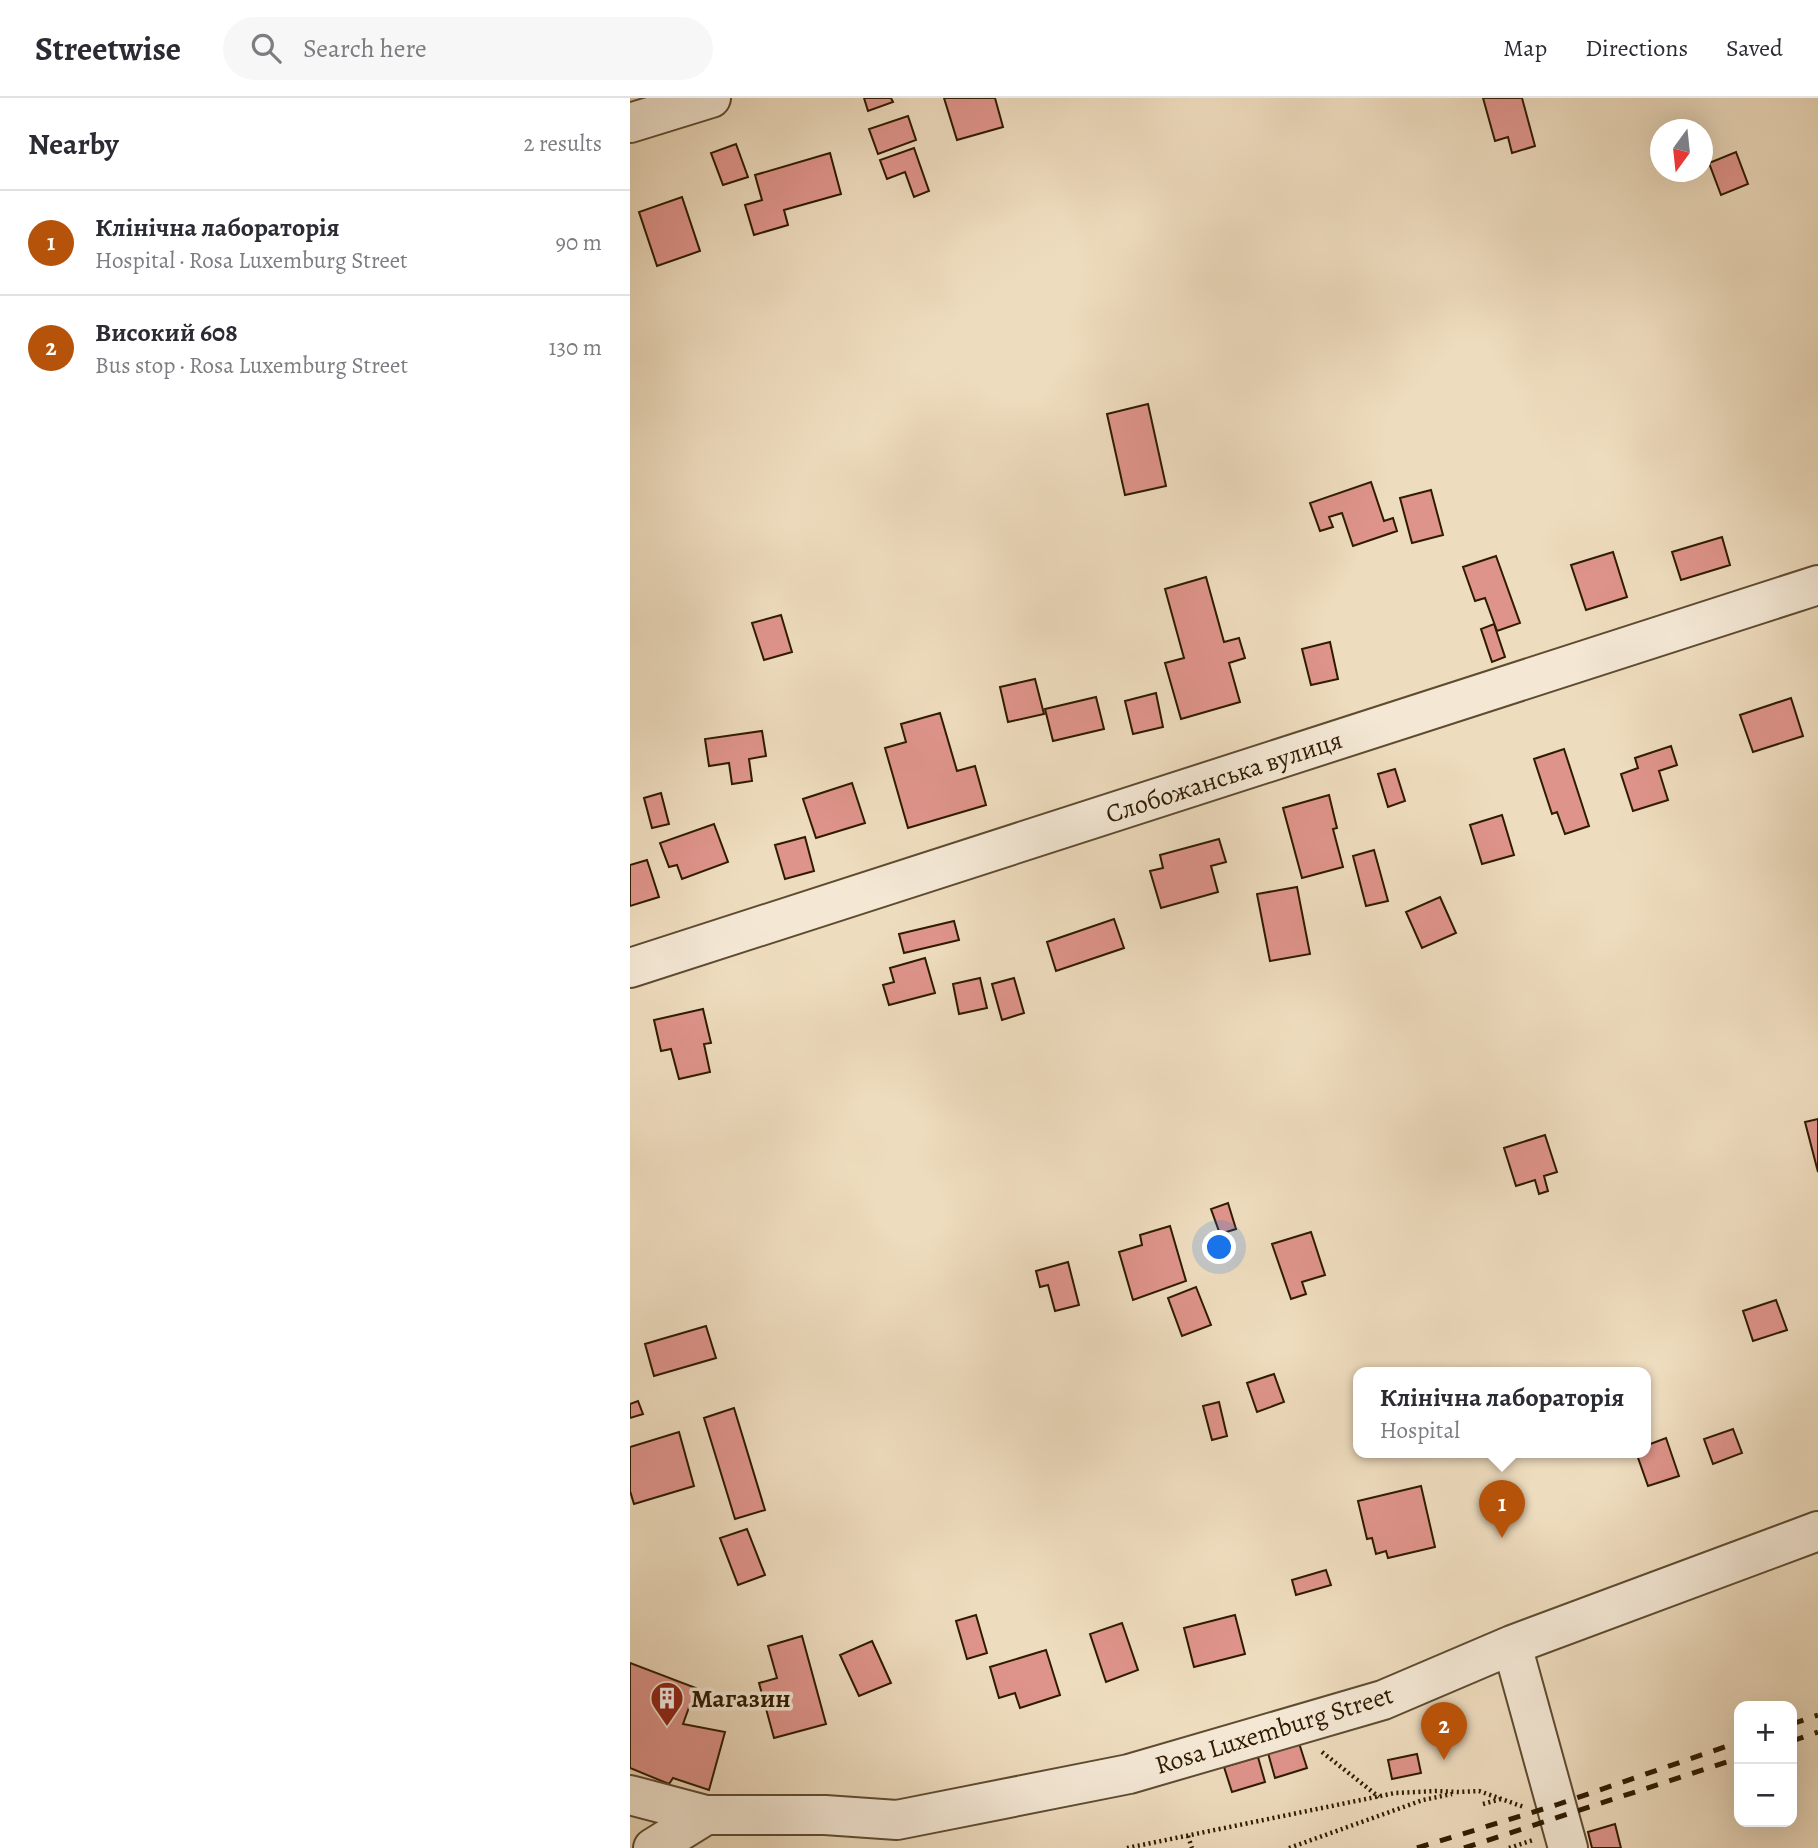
<!DOCTYPE html>
<meta charset="utf-8">
<style>
body{margin:0;font-family:Alegreya,serif;background:#f7f7f7;color:#2b2b33}
.controls{position:absolute;right:21px;bottom:21px;display:grid;overflow:hidden;border-radius:14px;box-shadow:0 7px 28px #0002}
.controls button{width:63px;height:63px;display:grid;place-items:center;padding:0;border:0;border-bottom:2px solid #e1e1e2;background:#fff;color:#2b2b33;font:35px sans-serif}
.compass{position:absolute;left:1020px;top:21px;width:63px;height:63px;border-radius:50%;background:#fff;box-shadow:0 7px 28px #0002;rotate:195deg}
.you{position:absolute;left:590px;top:1150px;width:24px;height:24px;margin:-18px;border:5px solid #fff;border-radius:50%;background:#1a73e8;box-shadow:0 0 0 10px #1a73e833}
.badge{display:grid;place-items:center;width:46px;height:46px;border-radius:50%;background:#b45309;color:#fff;font-size:23px;font-weight:700}
.pin{position:absolute;translate:-50% -58px;filter:drop-shadow(0 2px 4px #0008)}
.pin::after{content:'';position:absolute;top:37px;width:24px;height:21px;background:inherit;clip-path:polygon(0 0,100% 0,50% 100%)}
.popup{position:absolute;left:723px;top:1269px;width:298px;height:91px;box-sizing:border-box;display:grid;place-content:center;border-radius:14px;background:#fff;filter:drop-shadow(0 2px 5px #0005);font-size:23px;white-space:nowrap;color:#7c7c81}
.popup b{font-size:26px;color:#2b2b33}
.popup::after{content:'';position:absolute;left:50%;top:100%;margin-left:-14px;border:14px solid transparent;border-top-color:#fff}
.list{margin:0;padding:0;list-style:none}
h2{display:flex;justify-content:space-between;align-items:center;height:91px;margin:0;padding:0 28px;font-size:30px}
h2 small{font-size:23px;font-weight:400;color:#7c7c81}
.list li{display:grid;grid-template-columns:46px 1fr auto;gap:21px;align-items:center;box-sizing:border-box;height:105px;padding:0 28px;border-top:2px solid #e1e1e2}
.list b{display:block;font-size:26px;white-space:nowrap}
.list p{margin:0;font-size:23px;white-space:nowrap;color:#7c7c81}
.list em{font-size:23px;font-style:normal;color:#7c7c81}
.icon{flex:none;width:38px;height:38px;fill:none;stroke:currentColor;stroke-width:2;stroke-linecap:round;stroke-linejoin:round}
.map{position:relative;flex:none;width:1188px;height:1750px;overflow:hidden}
header{display:flex;align-items:center;gap:42px;box-sizing:border-box;height:98px;padding:0 35px;background:#fff;border-bottom:2px solid #e1e1e2}
header strong{font-size:33px}
nav{display:flex;gap:38px;margin-inline-start:auto;font-size:24px}
.search{width:490px;height:63px;background:#f7f7f7;display:flex;align-items:center;gap:18px;box-sizing:border-box;padding:0 24px;border-radius:38px;color:#7c7c81;font-size:26px}
main{display:flex}
aside{flex:1;background:#fff}
.map>svg:first-child{display:block}
</style>
<header>
<strong>Streetwise</strong>
<div class="search"><svg class="icon" aria-label="search" viewBox="0 0 24 24"><circle cx="10" cy="10" r="6"/><path d="M15 15l6 6"/></svg>Search here</div>
<nav><a>Map</a><a>Directions</a><a>Saved</a></nav>
</header>
<main>
<aside>
<h2>Nearby<small>2 results</small></h2>
<ul class="list">
<li><span class="badge">1</span><div><b>Клінічна лабораторія</b><p>Hospital · Rosa Luxemburg Street</p></div><em>90 m</em></li>
<li><span class="badge">2</span><div><b>Високий 608</b><p>Bus stop · Rosa Luxemburg Street</p></div><em>130 m</em></li>
</ul>
</aside>
<div class="map">
<svg width="1188" height="1750" viewBox="0 0 1188 1750">
<rect width="100%" height="100%" fill="#eedcbe"/>
<filter id="stains"><feTurbulence type="fractalNoise" baseFrequency=".00286" numOctaves="4"/><feColorMatrix values="0 0 0 0 .2 0 0 0 0 .09 0 0 0 0 .02 0 0 0 .5 -.17"/></filter>
<radialGradient id="worn" r=".72"><stop offset=".6" stop-color="#630" stop-opacity="0"/><stop offset="1" stop-color="#630" stop-opacity=".3"/></radialGradient>
<path fill="#df948b" stroke="#2e1b00" stroke-width="2" d="M234 0H261L263 4 238 13Z
M314 0H365L373 29 327 42Z
M853 0H892L905 48 882 55 878 39 865 43Z
M278 18 286 42 248 56 239 31Z
M106 46 118 79 93 87 81 55Z
M284 50 299 93 284 99 275 74 257 81 250 62Z
M1106 54 1118 86 1091 97 1079 65Z
M200 55 211 96 154 112 158 127 124 137 115 107 132 102 125 77Z
M52 99 70 153 27 168 9 114Z
M518 306 536 388 495 397 477 316Z
M741 384 754 423 763 420 767 433 723 448 712 415 699 419 703 429 690 433 680 405Z
M801 392 813 437 782 445 770 400Z
M1092 439 1100 467 1051 482 1042 454Z
M983 454 997 499 956 512 941 467Z
M866 458 890 525 867 533 855 500 845 503 833 469Z
M576 479 594 544 609 540 615 560 599 565 610 604 551 621 535 565 554 560 535 491Z
M151 517 162 554 134 562 122 525Z
M864 526 875 559 862 564 851 531Z
M700 544 708 581 681 587 672 551Z
M405 581 414 616 378 624 370 589Z
M526 595 533 629 503 636 495 603Z
M466 599 474 631 423 643 415 611Z
M1161 600 1173 638 1123 654 1110 617Z
M310 615 327 673 345 668 356 707 278 730 255 650 276 644 271 626Z
M132 633 136 658 119 661 122 683 102 686 99 665 79 668 75 641Z
M1041 648 1047 667 1029 673 1038 702 1003 713 991 676 1008 670 1005 660Z
M934 651 959 728 935 736 927 714 922 716 904 661Z
M765 671 775 703 758 709 748 676Z
M222 685 235 725 186 740 173 701Z
M31 695 39 726 22 730 14 700Z
M699 697 707 730 703 731 713 769 672 780 653 710Z
M872 717 884 757 852 766 840 727Z
M84 726 98 764 52 781 47 767 39 769 30 745Z
M175 739 184 773 155 781 145 747Z
M589 741 596 764 581 768 588 794 531 810 520 773 533 770 530 757Z
M744 752 758 803 736 808 723 758Z
M17 762 29 799 0 808V767Z
M667 789 680 856 640 863 627 796Z
M810 799 826 835 792 850 776 814Z
M484 821 494 850 426 873 417 844Z
M324 823 329 842 274 855 269 836Z
M295 860 305 895 259 907 253 887 264 884 260 870Z
M350 880 357 910 329 916 323 886Z
M384 880 394 915 372 922 362 886Z
M73 911 81 945 74 946 80 974 49 981 41 951 31 953 24 922Z
M1188 1021V1074L1175 1024Z
M915 1037 927 1074 914 1078 918 1093 909 1096 905 1082 886 1088 874 1050Z
M598 1105 606 1131 590 1136 581 1111Z
M540 1128 556 1183 503 1202 489 1154 512 1147 510 1137Z
M681 1134 695 1177 672 1184 676 1196 661 1201 642 1146Z
M438 1164 449 1207 425 1213 418 1187 410 1189 406 1173Z
M566 1189 581 1227 552 1238 538 1200Z
M1146 1202 1157 1232 1123 1243 1113 1213Z
M76 1228 86 1260 24 1278 15 1246Z
M644 1276 654 1304 627 1314 617 1285Z
M8 1303 13 1316 0 1320V1306Z
M589 1304 597 1338 582 1342 573 1308Z
M104 1310 135 1412 105 1421 74 1320Z
M1103 1331 1112 1355 1083 1366 1074 1341Z
M49 1334 64 1388 4 1406 0 1393V1349Z
M1036 1340 1049 1378 1018 1388 1006 1354H1015V1348Z
M791 1388 805 1449 758 1460 756 1453 746 1456 742 1440 737 1441 728 1403Z
M117 1431 135 1477 108 1487 90 1440Z
M696 1472 701 1487 666 1497 662 1482Z
M346 1517 357 1555 337 1561 326 1523Z
M605 1517 615 1556 564 1569 554 1530Z
M492 1525 508 1572 476 1584 460 1536Z
M172 1538 196 1626 144 1640 129 1585 147 1580 138 1548Z
M242 1543 261 1585 229 1598 210 1557Z
M416 1552 430 1597 390 1610 385 1595 369 1600 360 1569Z
M0 1565 66 1590 53 1626 95 1634 79 1692 43 1680 39 1686 0 1670Z
M669 1645 677 1670 645 1680 638 1655Z
M787 1656 791 1675 762 1681 758 1662Z
M628 1659 635 1684 602 1694 594 1669Z
M985 1726 991 1750H962L958 1734Z"/>
<g fill="none" stroke-linecap="round" stroke-linejoin="round">
<defs>
<path id="minor" d="M0 25 81 0
M0 870 1188 487
M882 1547 938 1750
M0 1697 76 1717
M23 1750 76 1717H195L267 1722 499 1676 753 1602 882 1547 1188 1433"/>
</defs>
<use href="#minor" stroke="#5e4b30" stroke-width="42"/>
<path stroke="#2e1b00" stroke-width="4.5" stroke-dasharray="2 3.5" stroke-linecap="butt" d="M692 1654 749 1699
M853 1706 871 1701
M558 1738 562 1750
M497 1750 765 1695 807 1693 829 1694 849 1693 894 1709
M659 1750 793 1702 822 1696
M879 1750 903 1742"/>
<use href="#minor" stroke="#f4e8d5" stroke-width="38"/>
<path stroke="#2e1b00" stroke-width="5" stroke-dasharray="12 12" stroke-linecap="butt" d="M1162 1626 1188 1617
M1162 1643 1188 1634
M787 1750 926 1707 1109 1644
M834 1750 1109 1660"/>
</g>
<defs>
<symbol id="building-pin" viewBox="-11 -11 22 30"><path d="M0 17L-7.5 6A9.5 9.5 0 1 1 7.5 6Z" fill="#8f2418" stroke="#f4e8d5"/><path d="M-4-6H4V6H1V3H-1V6H-4ZM-2.5-4.3h1.7v1.8h-1.7ZM.8-4.3h1.7v1.8H.8ZM-2.5-1h1.7V.8h-1.7ZM.8-1h1.7V.8H.8Z" fill="#fff"/></symbol>
</defs>
<g fill-rule="evenodd">
<use href="#building-pin" x="18" y="1581" width="38" height="52"/>
</g>
<g text-anchor="middle" dominant-baseline="central" stroke-width="7" stroke-linejoin="round" paint-order="stroke">
<g font-size="26" fill="#2e1b00" stroke="#f4e8d5">
<text transform="translate(594 679) rotate(-18)">Слобожанська вулиця</text>
<text transform="translate(644 1632) rotate(-17)">Rosa Luxemburg Street</text>
</g>
<g font-size="26" font-weight="bold" fill="#2e1b00" stroke="#f4e8d5" text-anchor="start">
<text x="61" y="1600">Магазин</text>
</g>
</g>
<rect width="100%" height="100%" filter="url(#stains)"/>
<rect width="100%" height="100%" fill="url(#worn)"/>
</svg>
<div class="controls">
<button>+</button>
<button>−</button>
</div>
<svg class="compass" viewBox="-18 -18 36 36"><path d="M0-13l5 13h-10z" fill="#e53935"/><path d="M0 13l5-13h-10z" fill="#7c7c81"/></svg>
<div class="you"></div>
<div class="pin badge" style="left:872px;top:1440px">1</div>
<div class="popup"><b>Клінічна лабораторія</b>Hospital</div>
<div class="pin badge" style="left:814px;top:1662px">2</div>
</div>
</main>
